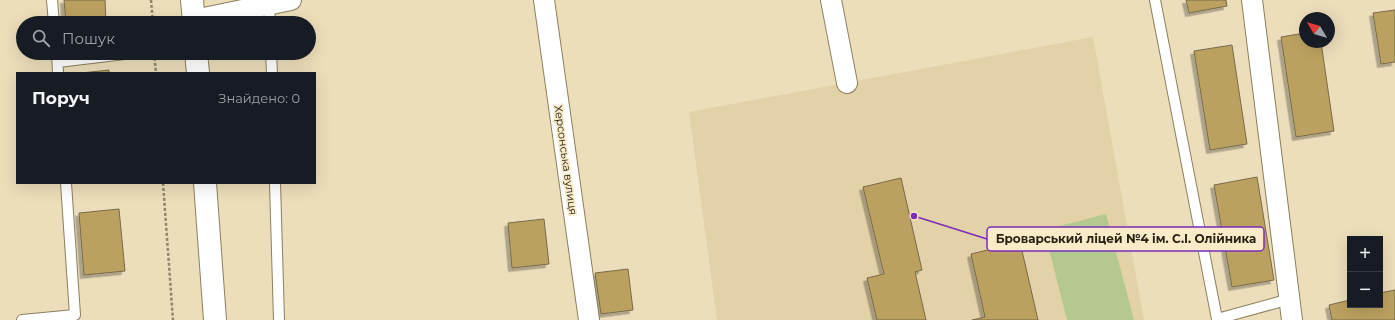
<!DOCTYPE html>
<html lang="uk">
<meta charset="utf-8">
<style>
body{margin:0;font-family:Montserrat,sans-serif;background:#20242c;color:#f1f3f6}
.controls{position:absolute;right:12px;bottom:12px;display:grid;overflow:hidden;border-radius:0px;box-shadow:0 4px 16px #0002}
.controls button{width:36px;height:36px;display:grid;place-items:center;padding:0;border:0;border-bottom:1px solid #363941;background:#171b24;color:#f1f3f6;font:20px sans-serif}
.compass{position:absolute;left:1299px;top:12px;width:36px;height:36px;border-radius:50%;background:#171b24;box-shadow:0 4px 16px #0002;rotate:308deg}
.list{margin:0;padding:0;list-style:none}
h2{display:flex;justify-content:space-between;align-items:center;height:52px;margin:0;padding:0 16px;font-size:17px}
h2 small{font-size:13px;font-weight:400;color:#9ea1a6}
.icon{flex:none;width:22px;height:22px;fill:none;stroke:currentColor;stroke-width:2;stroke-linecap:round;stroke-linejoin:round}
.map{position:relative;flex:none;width:1395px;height:320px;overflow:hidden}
.search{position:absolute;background:#171b24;box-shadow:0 4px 16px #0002;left:16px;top:16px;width:300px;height:44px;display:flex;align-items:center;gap:10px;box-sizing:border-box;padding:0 14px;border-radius:22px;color:#9ea1a6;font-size:15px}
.panel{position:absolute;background:#171b24;box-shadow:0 4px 16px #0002;left:16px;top:72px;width:300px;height:112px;border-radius:0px}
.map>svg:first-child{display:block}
</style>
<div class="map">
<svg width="1395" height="320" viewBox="0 0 1395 320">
<defs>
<filter id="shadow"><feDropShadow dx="-3.5" dy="3.5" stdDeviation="0" flood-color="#0004"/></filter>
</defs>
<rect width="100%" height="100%" fill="#ecdeba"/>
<path fill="#e3d2a7" d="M1093 37 1144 320H717L689 112Z"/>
<path fill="#b4c990" d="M1106 214 1134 320H1067L1044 230Z"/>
<path fill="#bba160" stroke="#776a4a" filter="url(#shadow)" d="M64 0H105L106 21 66 23Z
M1186 0H1226L1227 6 1189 13Z
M1395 10V62L1381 64 1373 13Z
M1305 33V42H1321L1334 131 1296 137 1281 37Z
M1232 45 1247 144 1210 150 1194 51Z
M109 70V73H81Z
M1257 177 1274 280 1232 287 1214 185Z
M901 178 922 270 915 272 926 320H877L867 278 884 274 863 187Z
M119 209 125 271 84 275 79 213Z
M544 219 549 264 512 268 508 223Z
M1020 242 1038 320H972L985 317 971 254Z
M628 269 633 310 601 314 595 273Z
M1395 290V320H1332L1329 305 1350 300V305H1380V293Z"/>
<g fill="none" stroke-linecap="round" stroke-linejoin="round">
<defs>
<path id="lane" d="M52 0 54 23
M1155 0 1217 319 1290 299
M269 1 270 23
M57 53 58 73
M271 53 272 73
M58 62 133 53
M275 183 279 320
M22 320 75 315 66 183"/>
<path id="street" d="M544 0 589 320
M831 0 847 83
M1252 0 1292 320
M194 20 291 0"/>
<path id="primary" d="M192 0 194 23
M196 53 198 73
M205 183 215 320"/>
</defs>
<use href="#lane" stroke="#8c7f5e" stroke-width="12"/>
<use href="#street" stroke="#8c7f5e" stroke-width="22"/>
<use href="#primary" stroke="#8c7f5e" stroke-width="24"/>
<path stroke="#90866c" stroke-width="2.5" stroke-dasharray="3 2" stroke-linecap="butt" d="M151 0 153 23
M154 53 156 73
M163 183 173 320"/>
<use href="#lane" stroke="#fff" stroke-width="10"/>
<use href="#street" stroke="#fff" stroke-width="20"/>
<use href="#primary" stroke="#fff" stroke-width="22"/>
</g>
<g text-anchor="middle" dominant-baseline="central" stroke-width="3.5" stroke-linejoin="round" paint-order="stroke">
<g font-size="11" fill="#292316" stroke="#f9ebc7">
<text transform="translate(566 160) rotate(82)">Херсонська вулиця</text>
</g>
</g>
<path fill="none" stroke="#7b2cbf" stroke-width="1.5" d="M914 216L987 239"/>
<circle fill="#7b2cbf" stroke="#f9ebc7" stroke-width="1.5" cx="914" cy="216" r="4"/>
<rect fill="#f9ebc7" stroke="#7b2cbf" stroke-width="1.5" x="987" y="227" width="277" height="24" rx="4"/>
<g font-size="12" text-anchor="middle" font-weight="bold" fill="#292316">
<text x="1126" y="243">Броварський ліцей №4 ім. С.І. Олійника</text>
</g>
</svg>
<div class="controls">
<button>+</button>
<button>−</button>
</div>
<svg class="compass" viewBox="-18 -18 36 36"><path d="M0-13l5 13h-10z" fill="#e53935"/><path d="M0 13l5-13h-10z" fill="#9ea1a6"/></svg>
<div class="search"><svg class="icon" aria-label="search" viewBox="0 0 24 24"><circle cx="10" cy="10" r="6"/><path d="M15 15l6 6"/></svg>Пошук</div>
<section class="panel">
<h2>Поруч<small>Знайдено: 0</small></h2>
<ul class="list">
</ul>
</section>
</div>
